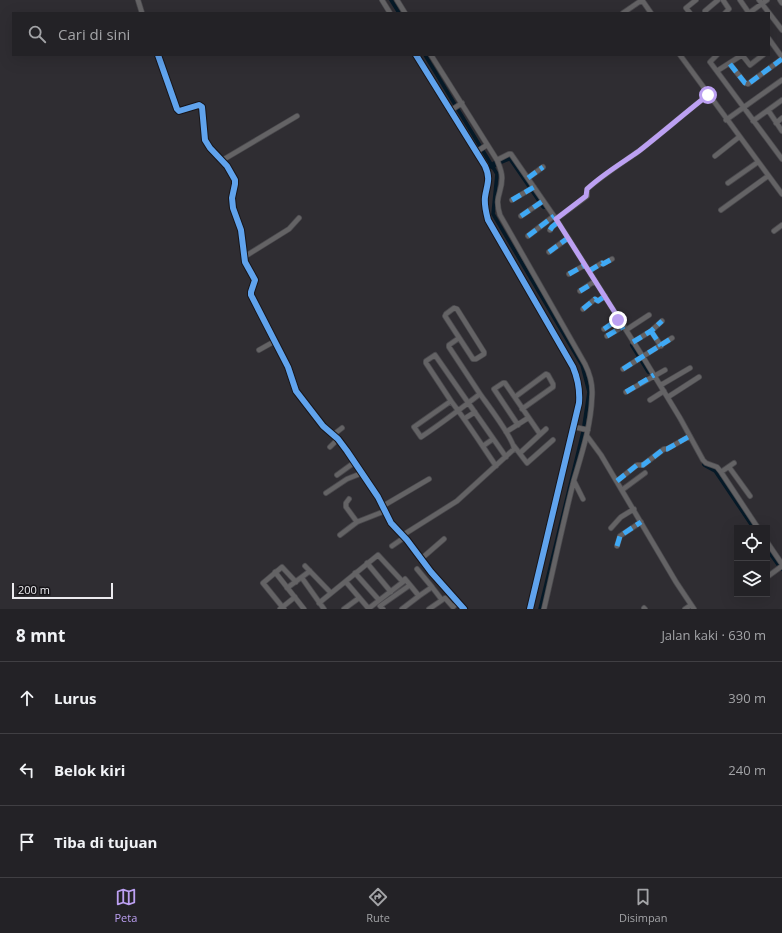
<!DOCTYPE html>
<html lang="id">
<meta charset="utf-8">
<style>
body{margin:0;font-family:"Open Sans",sans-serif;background:#2b2a2e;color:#f1f3f6}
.controls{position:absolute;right:12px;bottom:12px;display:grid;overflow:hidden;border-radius:0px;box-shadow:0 4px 16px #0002}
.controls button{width:36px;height:36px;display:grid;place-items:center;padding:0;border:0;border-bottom:1px solid #403f43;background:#232226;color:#f1f3f6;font:20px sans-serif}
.scale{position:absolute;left:12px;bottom:10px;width:101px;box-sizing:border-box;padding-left:4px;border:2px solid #ecebef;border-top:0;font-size:11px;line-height:14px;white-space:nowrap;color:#ecebef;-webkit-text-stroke:3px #171519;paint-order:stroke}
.stop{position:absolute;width:12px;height:12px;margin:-9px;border:3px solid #bca0f2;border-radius:50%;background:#fff}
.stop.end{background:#bca0f2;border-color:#fff;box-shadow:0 1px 4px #0008}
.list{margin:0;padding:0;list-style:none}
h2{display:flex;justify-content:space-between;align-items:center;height:52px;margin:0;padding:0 16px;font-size:17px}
h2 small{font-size:13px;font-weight:400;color:#a3a4a7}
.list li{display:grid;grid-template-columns:26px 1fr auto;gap:12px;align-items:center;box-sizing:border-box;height:72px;padding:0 16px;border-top:1px solid #403f43}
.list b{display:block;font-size:15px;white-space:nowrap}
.list em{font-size:13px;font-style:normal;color:#a3a4a7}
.icon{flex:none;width:22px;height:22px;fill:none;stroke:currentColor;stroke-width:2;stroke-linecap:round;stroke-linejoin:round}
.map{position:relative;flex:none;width:782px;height:609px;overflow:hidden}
.search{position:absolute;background:#232226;box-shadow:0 4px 16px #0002;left:12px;right:12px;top:12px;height:44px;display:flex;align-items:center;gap:10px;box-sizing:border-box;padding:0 14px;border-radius:0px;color:#a3a4a7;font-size:15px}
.sheet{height:268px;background:#232226}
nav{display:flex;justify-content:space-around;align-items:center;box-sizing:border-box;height:56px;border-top:1px solid #403f43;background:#232226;font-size:11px;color:#a3a4a7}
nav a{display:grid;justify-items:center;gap:2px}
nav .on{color:#bca0f2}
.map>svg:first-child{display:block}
</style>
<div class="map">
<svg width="782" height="609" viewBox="0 0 782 609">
<rect width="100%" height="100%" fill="#2f2d32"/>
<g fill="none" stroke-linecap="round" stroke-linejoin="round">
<path stroke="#051927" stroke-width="3.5" d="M391 0 399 13
M425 55 497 174 493 214 582 365 589 392 583 432 540 609"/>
<path stroke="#051927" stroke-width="6" d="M501 161 508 158H511L544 206
M492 166 495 164
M633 345 649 371
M705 464 716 470 755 528
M767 547 782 568"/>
<defs>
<path id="minor" d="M138 0 142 13
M382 0 390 13
M397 0 405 13
M723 0 729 9 725 13
M740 0 749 13
M759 0 782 30
M780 0 782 3
M623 13 642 0 651 13
M690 13 686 8 696 0
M706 13 705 11 718 0
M749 13 767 0
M769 39 782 57
M158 55 177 109 179 111 199 105 202 107 205 140 210 148 227 166 235 180V184L232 198 233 208 241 230 245 262 255 280 251 292V295L288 367 296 391 323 426 338 439 347 451 378 497 391 523 407 540 431 572 464 609
M416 55 485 166C491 179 487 184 485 197 484 205 486 212 488 220L573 367C578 379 580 390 579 403L530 609
M431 55 497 160C499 165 502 171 502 178 502 194 494 196 500 215L585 364C590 374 593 386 592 397 591 426 582 453 574 480 563 523 554 566 544 609
M680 55 782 194
M717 55 710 62 782 159
M730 64 745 83 748 84 782 59
M717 71 742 55 750 65 763 55
M768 110 782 131
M450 111 462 103
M726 120 782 80
M753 121 782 100
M776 123 782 118
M476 152 487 145
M715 156 739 137
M497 160 509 154H511L558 222 643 357 680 418 703 460 706 463 717 467 721 472 758 528
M221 161 297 116
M528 178 543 167
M728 183 758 162
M512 200 534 187
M721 210 768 176
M521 216 543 201
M556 219 587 196V189C603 175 622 163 639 151 662 133 685 113 708 95
M550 230 552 227 558 222
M774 231 782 225
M528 236 554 216
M549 252 568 238
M244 257 289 229 299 218
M589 271 602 263 603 264 612 259
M569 274 585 265
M580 291 595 281
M454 308 457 309 484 352V354L476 359H473L445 316 446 314Z
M583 309 595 299 598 301 605 296
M604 329 619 319
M626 330 649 315
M651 331 661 346
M607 336 624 326
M459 338 449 345V347L480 394C460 409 441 424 421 437L414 427 451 401C467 422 481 444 496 466
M633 342 651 331 662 321
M259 350 275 341
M623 369 672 338
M661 385 690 368
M626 392 665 370
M515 397 546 374 548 375 553 384V387L522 409
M668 397 699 377
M650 400 664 391
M451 401 426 363V361L435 355 506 457
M464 419 475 412
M518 425 494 389 503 383H505L540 434
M574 427 588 430
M506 432 528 418
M333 435 342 428
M587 436 601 455 676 582 694 609
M483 446 493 439
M514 446 527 463 553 440
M330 447 338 439
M520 453 546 429
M729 467 750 496
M721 472 734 463
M337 475 355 462
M574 481 583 499
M617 481 637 465H643L664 449H667L690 436
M622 490 645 473
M326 493 347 479 362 473
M349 499 346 503V507L357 522
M383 506 429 479
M621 517 634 509
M611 528 620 518
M340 535 357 522 385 511
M403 535 457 501 514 449C514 439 487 404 480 394
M767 542 782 564
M392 546 405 537
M617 546 620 536 641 522
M421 559 444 539
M367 563 391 592
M305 566 331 593
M417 569 432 587
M275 572 304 609
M355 573 379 600
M767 577 782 566
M302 578 324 609
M405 579 410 585
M346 582 369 609
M287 588 310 571
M419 596 432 587 442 600
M319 603 378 555 403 582 368 609
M644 608 645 609
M280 609 295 597
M284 609 263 583 282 567 296 582
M344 609 359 598
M383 609 380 606 410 585 419 596 402 609
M429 609 445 598 453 607 458 602
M685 609 691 605"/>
</defs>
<use href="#minor" stroke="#4a494d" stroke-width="6"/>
<use href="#minor" stroke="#646365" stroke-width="4.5"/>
<path stroke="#3fa9f5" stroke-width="5" stroke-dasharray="10 5" stroke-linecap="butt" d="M730 64 745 83 748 84 782 59
M528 178 543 167
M512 200 534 187
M521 216 543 201
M550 230 552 227 558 222
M528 236 554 216
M549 252 568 238
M589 271 602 263 603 264 612 259
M569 274 585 265
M580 291 590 285 589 284
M583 309 595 299 598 301 605 296
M604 329 619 319
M651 331 661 346
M607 336 624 326
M633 342 651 331 662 321
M623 369 672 338
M626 392 654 375
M617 481 637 465H643L664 449H667L690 436
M617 546 620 536 641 522"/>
<defs>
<path id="cycleway" d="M158 55 177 109 179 111 199 105 202 107 205 140 210 148 227 166 235 180V184L232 198 233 208 241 230 245 262 255 280 251 292V295L288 367 296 391 323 426 338 439 347 451 378 497 391 523 407 540 431 572 464 609
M416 55 485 166C491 179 487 184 485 197 484 205 486 212 488 220L573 367C578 379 580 390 579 403L530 609"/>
</defs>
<use href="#cycleway" stroke="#171519" stroke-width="8"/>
<use href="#cycleway" stroke="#60a3ed" stroke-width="6"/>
</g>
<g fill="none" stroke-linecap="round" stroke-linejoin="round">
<path stroke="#bca0f2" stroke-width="5" d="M618 320 619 319 614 311 556 219 586 196 587 189C603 174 622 163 639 151 662 133 685 113 708 95"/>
</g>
</svg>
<div class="controls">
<button><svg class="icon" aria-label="locate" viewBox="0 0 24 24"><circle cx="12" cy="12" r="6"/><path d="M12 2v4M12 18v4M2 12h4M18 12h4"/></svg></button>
<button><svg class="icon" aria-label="layers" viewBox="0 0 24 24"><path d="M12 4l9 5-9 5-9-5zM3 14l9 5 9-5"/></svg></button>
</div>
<div class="scale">200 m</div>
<div class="stop" style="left:708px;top:95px"></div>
<div class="stop end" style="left:618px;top:320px"></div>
<div class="search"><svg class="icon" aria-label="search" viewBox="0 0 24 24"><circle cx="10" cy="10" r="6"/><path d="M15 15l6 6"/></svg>Cari di sini</div>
</div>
<section class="sheet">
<h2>8 mnt<small>Jalan kaki · 630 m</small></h2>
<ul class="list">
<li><svg class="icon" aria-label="ahead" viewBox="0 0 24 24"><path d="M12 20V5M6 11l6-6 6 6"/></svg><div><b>Lurus</b></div><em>390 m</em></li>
<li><svg class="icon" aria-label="left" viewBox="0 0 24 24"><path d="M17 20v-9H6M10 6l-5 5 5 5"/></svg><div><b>Belok kiri</b></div><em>240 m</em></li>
<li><svg class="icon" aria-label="arrive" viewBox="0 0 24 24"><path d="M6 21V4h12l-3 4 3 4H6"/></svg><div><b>Tiba di tujuan</b></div></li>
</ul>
</section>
<nav>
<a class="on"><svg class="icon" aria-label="map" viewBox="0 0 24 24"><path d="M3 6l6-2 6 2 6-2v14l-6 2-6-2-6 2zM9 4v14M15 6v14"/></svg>Peta</a>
<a><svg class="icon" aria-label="directions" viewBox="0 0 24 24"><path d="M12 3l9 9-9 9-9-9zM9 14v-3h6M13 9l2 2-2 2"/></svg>Rute</a>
<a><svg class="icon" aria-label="saved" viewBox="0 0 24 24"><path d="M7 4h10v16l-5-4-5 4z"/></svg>Disimpan</a>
</nav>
